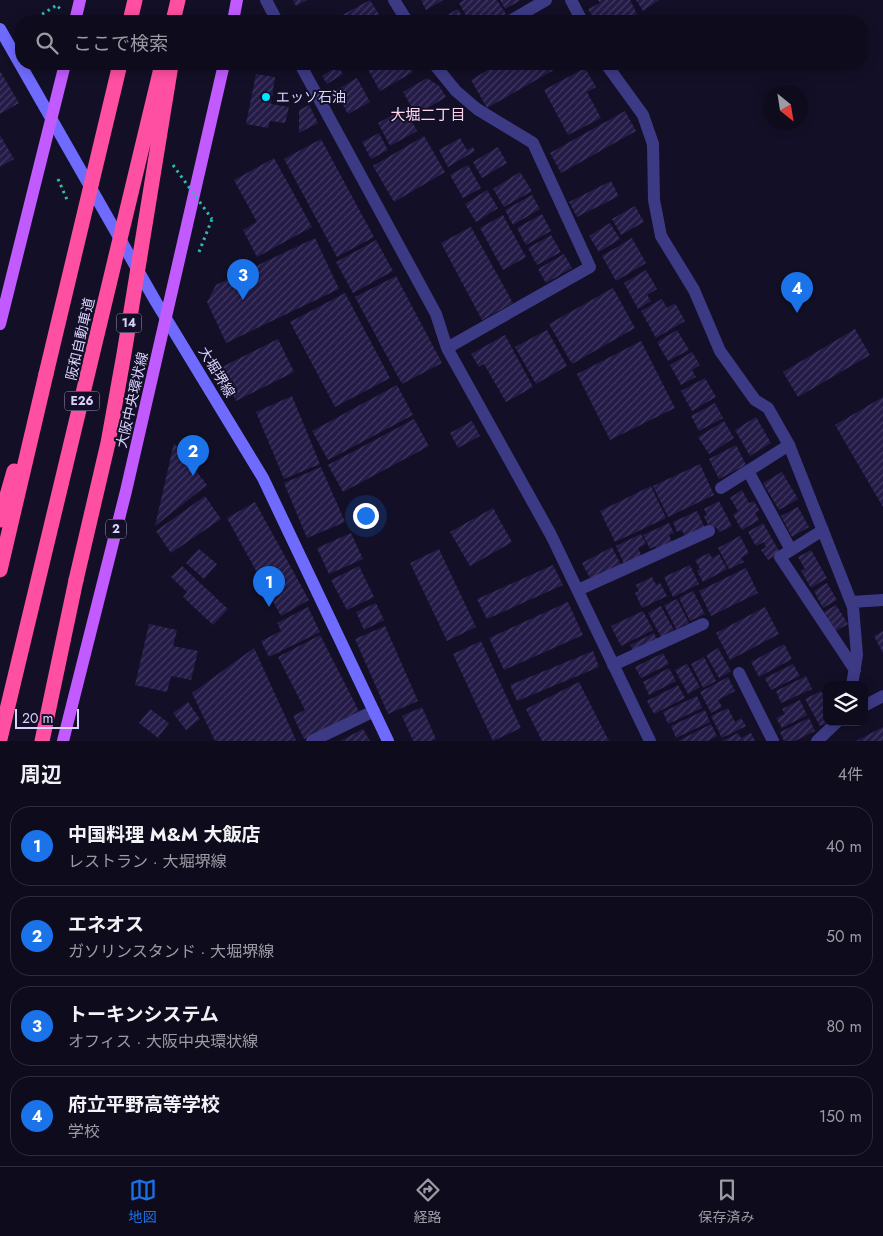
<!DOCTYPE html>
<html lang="ja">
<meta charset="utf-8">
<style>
body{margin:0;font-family:Jost,"Noto Sans JP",sans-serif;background:#1c1929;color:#f1f3f6}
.controls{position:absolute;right:15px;bottom:15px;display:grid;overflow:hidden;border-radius:10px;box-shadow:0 2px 12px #0003}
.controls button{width:45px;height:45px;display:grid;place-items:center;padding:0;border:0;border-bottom:1px solid #2e2b3b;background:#0e0b1c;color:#f1f3f6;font:25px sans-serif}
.compass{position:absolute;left:763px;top:85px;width:45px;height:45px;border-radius:50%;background:#0e0b1c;box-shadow:0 2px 12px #0003;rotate:150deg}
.scale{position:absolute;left:15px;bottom:12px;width:64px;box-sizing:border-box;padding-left:5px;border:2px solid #d9d4ff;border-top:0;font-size:14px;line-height:18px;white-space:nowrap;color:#d9d4ff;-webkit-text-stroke:4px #130f26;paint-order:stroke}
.you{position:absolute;left:365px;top:515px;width:18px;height:18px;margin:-12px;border:4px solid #fff;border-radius:50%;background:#1a73e8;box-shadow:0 0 0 8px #1a73e833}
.badge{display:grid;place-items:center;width:32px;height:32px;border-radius:50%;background:#1a73e8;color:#fff;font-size:16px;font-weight:700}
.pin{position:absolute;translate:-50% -41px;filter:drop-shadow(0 1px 2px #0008)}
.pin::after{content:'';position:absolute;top:26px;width:18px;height:15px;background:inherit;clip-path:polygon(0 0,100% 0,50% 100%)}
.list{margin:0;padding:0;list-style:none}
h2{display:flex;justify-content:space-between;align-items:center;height:65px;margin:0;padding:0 20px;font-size:21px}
h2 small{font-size:16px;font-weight:400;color:#9b9ba3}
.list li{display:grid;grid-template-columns:32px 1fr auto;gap:15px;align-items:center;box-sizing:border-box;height:80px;margin:0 10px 10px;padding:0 10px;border:1px solid #2e2b3b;border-radius:20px}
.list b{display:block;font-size:19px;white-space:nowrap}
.list p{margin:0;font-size:16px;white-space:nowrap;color:#9b9ba3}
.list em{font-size:16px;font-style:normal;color:#9b9ba3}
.icon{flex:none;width:28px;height:28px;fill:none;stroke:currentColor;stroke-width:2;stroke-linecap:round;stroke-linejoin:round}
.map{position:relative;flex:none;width:883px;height:741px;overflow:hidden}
.search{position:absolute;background:#0e0b1c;box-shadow:0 2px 12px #0003;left:15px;right:15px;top:15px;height:55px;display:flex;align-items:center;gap:12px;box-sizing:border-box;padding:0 18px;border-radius:20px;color:#9b9ba3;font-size:19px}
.sheet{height:425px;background:#0e0b1c}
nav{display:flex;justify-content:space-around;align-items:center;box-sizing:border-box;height:70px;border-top:1px solid #2e2b3b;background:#0e0b1c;font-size:14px;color:#9b9ba3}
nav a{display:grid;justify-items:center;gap:2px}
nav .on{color:#1a73e8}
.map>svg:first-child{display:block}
</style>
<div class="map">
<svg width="883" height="741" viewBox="0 0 883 741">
<defs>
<pattern id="building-hatch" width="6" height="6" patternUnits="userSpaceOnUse" patternTransform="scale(1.25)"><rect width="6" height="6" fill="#241b47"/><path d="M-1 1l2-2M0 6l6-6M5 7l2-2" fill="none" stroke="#433b63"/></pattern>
</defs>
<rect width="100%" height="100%" fill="#130f26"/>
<path fill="url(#building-hatch)" d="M293 0H307L296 6Z
M370 0 383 21H331Z
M421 0H443L426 10Z
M464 0H497L506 14 493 21H469L459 3Z
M500 0H521L505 9Z
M598 0H630L637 14 624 21H595L588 9 600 3Z
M636 0H659L643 11Z
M458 9 465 21H436Z
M550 15 553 21H539Z
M365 64H408L413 72 380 91Z
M498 64H557L559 67 487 108 471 80Z
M563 64H574L565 68Z
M338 66 343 74 327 84 322 76Z
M585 68 596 87 587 92 601 118 568 135 544 90Z
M0 71 19 103 0 114Z
M256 74 275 77 271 104 289 107 285 123 270 121 268 128 246 124Z
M357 78 370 102 348 114 335 91Z
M427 78 439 86 446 97 416 115 403 92Z
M309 105 318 123 299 133V110Z
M405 108 417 131 390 146 378 123Z
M625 111 636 131 561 173 550 153Z
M379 133 388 150 371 159 362 142Z
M0 135 14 159 0 167Z
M424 136 445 172 394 202 373 166Z
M460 138 467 150 473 147 475 151 448 167 439 150Z
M321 139 374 237 337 257 284 159Z
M498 147 507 163 482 178 473 162Z
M274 158 312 227 257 257 243 230 257 222 234 180Z
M468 165 481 188 463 198 450 175Z
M520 172 532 191 504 207 493 189Z
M611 181 619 196 577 217 569 202Z
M487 190 498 208 476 222 465 204Z
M532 195 540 209 513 225 505 210Z
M635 206 644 222 621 235 612 219Z
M542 214 551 231 526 245 517 228Z
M503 215 526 257 503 270 480 228Z
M610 223 620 239 599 252 589 236Z
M471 227 513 303 482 320 441 243Z
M551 235 561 252 537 265 528 248Z
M315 238 339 289 226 343 207 302 216 285Z
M632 238 646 263 616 281 602 256Z
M376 240 393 271 353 293 336 262Z
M564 254 572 268 546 283 538 269Z
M646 270 657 289 647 295 651 301 638 309 624 283Z
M396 276 442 363 402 384 355 297Z
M613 288 635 328 572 364 549 324Z
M345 293 390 378 335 407 290 322Z
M662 299 667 308 675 303 685 321 656 338 641 311Z
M855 329 870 355 798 397 783 372Z
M547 330 567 366 536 384 515 347Z
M677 330 689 350 668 361 657 342Z
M505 335 533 387 506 402 484 364 479 367 471 354Z
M278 339 294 372 236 401 220 368Z
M641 341 675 408 610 440 577 374Z
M692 352 700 365 692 370 696 377 681 385 670 365Z
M705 378 716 397 692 411 681 391Z
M397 385 413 415 328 460 312 431Z
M292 396 320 464 284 479 256 412Z
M883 397V507L835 425Z
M715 403 723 418 699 431 691 416Z
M756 417 771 443 750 456 735 430Z
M414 419 429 446 343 492 328 465Z
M472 421 480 436 458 448 450 433Z
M724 421 734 438 709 454 698 437Z
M174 443 207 485 155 526Z
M736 445 746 465 719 479 709 459Z
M700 464 714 495 668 517 653 486Z
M321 467 345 522 307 538 284 483Z
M782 472 798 499 779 510 763 483Z
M651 486 666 518 615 542 600 511Z
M742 490 749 503 754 501 759 510 755 513 759 520 742 530 733 515 738 511 730 498Z
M205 496 221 519 171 553 156 531Z
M719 501 732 526 719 532 716 527 711 530 704 517 707 515 704 509Z
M255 502 309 600 281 616 227 518Z
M798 507 809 527 792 537 781 516Z
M493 508 512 542 470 566 450 532Z
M697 511 706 530 686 539 682 530 677 532 673 522Z
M669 523 674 533 669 535 673 544 657 552 655 546 650 549 643 535Z
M763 523 780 553 768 560 761 550 766 547 764 542 756 546 748 532Z
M351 533 363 559 329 574 317 548Z
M641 534 646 544 638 548 641 555 624 564 616 546Z
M740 536 749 553 741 558 744 562 729 569 718 548Z
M612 547 621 565 591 580 582 563Z
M199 549 217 564 204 579 186 563Z
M439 549 476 627 447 641 410 563Z
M811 550 827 578 811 588 801 571 805 569 798 557Z
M709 553 712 558 719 554 727 569 703 582 697 571 700 569 695 560Z
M553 565 563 585 487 619 477 599Z
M690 565 699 584 673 597 664 577Z
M182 566 228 609 213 625 183 597 187 592 171 577Z
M359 566 374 597 347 610 331 580Z
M746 568 758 593 711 616 699 591Z
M652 577 656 585 660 583 667 596 642 608 635 593 639 591 636 585Z
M827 583 837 600 823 608 814 591Z
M693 591 705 614 690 621 679 598Z
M677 599 689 623 676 629 664 605Z
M568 602 583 635 504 670 489 638Z
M376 603 384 620 364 630 356 612Z
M836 605 848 624 836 631 824 612Z
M661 606 674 630 661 637 648 613Z
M308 607 320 632 269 657 261 641 281 631 277 623Z
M765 607 779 634 730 660 716 633Z
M643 611 653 630 621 646 611 626Z
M149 624 177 630 173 646 198 651 191 680 171 676 167 692 135 685Z
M385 626 418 701 388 714 355 639Z
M883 631V653L874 636Z
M654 633 658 641 634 653 630 645Z
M320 635 359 711 304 739 293 716 305 710 278 657Z
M481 641 521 728 493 741 453 654Z
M784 644 792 659 759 677 751 662Z
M254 648 296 740 294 741H215L192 693Z
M718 648 731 671 719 678 706 655Z
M593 651 599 667 517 701 510 685Z
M663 653 669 664 641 678 635 667Z
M704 657 716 681 703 688 691 664Z
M687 664 700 687 688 694 675 670Z
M793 664 800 676 771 690 765 678Z
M669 668 676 681 649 695 643 682Z
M806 676 812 689 781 703 776 691Z
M728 677 735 691 718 700 722 707 711 713 700 692Z
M579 682 609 741H542L526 709Z
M678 685 685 698 654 714 647 701Z
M821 691 827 702V723L820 726 805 699Z
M697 696 702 708 668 724 663 712Z
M800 700 807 715 782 728 776 718 785 714 782 709Z
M188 702 200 719 186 730 173 713Z
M422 707 436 739 431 741H413L402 716Z
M728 708 735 722 741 718 746 726 722 738 711 716Z
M150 709 169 723 158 738 139 723Z
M705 710 710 722 676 738 671 726Z
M809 718 815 731 795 741H784L780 732Z
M711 724 717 736 708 741H678Z
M883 727V741H856Z
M363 729 370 741H340Z
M738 733 741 738 751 733 755 741H722Z"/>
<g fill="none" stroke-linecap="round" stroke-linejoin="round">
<path stroke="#2fb8b0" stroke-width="3" stroke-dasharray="2.5 4" stroke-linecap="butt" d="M31 21 57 5 60 9
M58 179 68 202
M199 252 212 219"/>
<path stroke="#3d3a85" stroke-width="12" d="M748 471 791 550
M721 488 789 445
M739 673 773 741
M864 706 883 696"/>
<path stroke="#3d3a85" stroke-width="12" d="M266 0 277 21
M394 0 407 21
M571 0 582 21
M510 21 546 0
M300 64 436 314 447 348 551 535 650 741
M434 64 456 91 477 109 533 143 590 267 447 348
M606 64 643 115 653 144 654 200 661 236 694 290 720 351 755 400 768 408 789 445 853 607 857 655 852 685
M823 530 780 557 855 670
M578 590 709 531
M851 602 883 600
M613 665 703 624
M312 741 374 711
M817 741 837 722"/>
<path stroke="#6f6bff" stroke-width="12" d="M0 29 156 302 263 478 388 741"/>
<path stroke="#c25bff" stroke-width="12" d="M75 21 80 0
M233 21 237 0
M0 324 65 64
M63 741 126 491 224 64"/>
<path stroke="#ff4fa3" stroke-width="15" d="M130 21 135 0
M173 21 178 0
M0 520 14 471
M0 570 46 374
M42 741 76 580"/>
<path stroke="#2fb8b0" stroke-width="3" stroke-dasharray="2.5 4" stroke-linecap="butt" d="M173 165 212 219"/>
<path stroke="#ff4fa3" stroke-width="15" d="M46 374 120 64
M76 580 108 443 124 354 171 65
M0 739 162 64"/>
</g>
<circle fill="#00e5ff" stroke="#130f26" stroke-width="2" cx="266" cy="97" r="5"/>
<g text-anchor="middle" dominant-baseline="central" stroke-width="4" stroke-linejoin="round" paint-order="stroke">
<g fill="#130f26" stroke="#9e99be" stroke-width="1">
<rect x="116.5" y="313.5" width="25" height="19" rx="4"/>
<rect x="64.5" y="391.5" width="35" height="19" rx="4"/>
<rect x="106" y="519.5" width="20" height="19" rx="4"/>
</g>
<g font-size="12" font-weight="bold" fill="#d9d4ff">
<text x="129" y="323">14</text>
<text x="82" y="401">E26</text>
<text x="116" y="529">2</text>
</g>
<g font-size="14" fill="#d9d4ff" stroke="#130f26" text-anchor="start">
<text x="276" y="97">エッソ石油</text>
</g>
<g font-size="14" fill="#d9d4ff" stroke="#130f26">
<text transform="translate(80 339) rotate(-77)">阪和自動車道</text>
<text transform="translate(217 372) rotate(59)">大堀堺線</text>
<text transform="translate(132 400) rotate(-77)">大阪中央環状線</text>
</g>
<g font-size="15" fill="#ffd6f0" stroke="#130f26">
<text x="428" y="115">大堀二丁目</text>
</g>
</g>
</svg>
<div class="controls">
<button><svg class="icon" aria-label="layers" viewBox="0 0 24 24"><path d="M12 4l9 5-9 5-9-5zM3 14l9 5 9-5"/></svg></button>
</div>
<svg class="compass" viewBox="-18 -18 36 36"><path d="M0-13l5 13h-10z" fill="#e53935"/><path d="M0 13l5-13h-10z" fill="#9b9ba3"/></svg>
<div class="scale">20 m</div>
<div class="you"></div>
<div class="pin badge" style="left:269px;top:607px">1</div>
<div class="pin badge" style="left:193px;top:476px">2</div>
<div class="pin badge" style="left:243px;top:300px">3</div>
<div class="pin badge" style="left:797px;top:313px">4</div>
<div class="search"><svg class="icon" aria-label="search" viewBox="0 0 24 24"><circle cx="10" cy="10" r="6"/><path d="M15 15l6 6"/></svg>ここで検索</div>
</div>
<section class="sheet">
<h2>周辺<small>4件</small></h2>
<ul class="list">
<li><span class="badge">1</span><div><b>中国料理 M&amp;M 大飯店</b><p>レストラン · 大堀堺線</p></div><em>40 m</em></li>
<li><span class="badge">2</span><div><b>エネオス</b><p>ガソリンスタンド · 大堀堺線</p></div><em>50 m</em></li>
<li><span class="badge">3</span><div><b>トーキンシステム</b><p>オフィス · 大阪中央環状線</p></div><em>80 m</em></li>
<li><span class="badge">4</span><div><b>府立平野高等学校</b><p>学校</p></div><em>150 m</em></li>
</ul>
</section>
<nav>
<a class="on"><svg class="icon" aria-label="map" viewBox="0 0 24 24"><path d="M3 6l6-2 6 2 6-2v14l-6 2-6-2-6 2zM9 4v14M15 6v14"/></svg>地図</a>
<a><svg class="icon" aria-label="directions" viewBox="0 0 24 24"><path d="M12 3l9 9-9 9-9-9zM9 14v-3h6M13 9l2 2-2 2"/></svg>経路</a>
<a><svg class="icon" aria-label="saved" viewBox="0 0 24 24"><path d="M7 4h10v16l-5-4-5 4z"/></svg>保存済み</a>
</nav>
